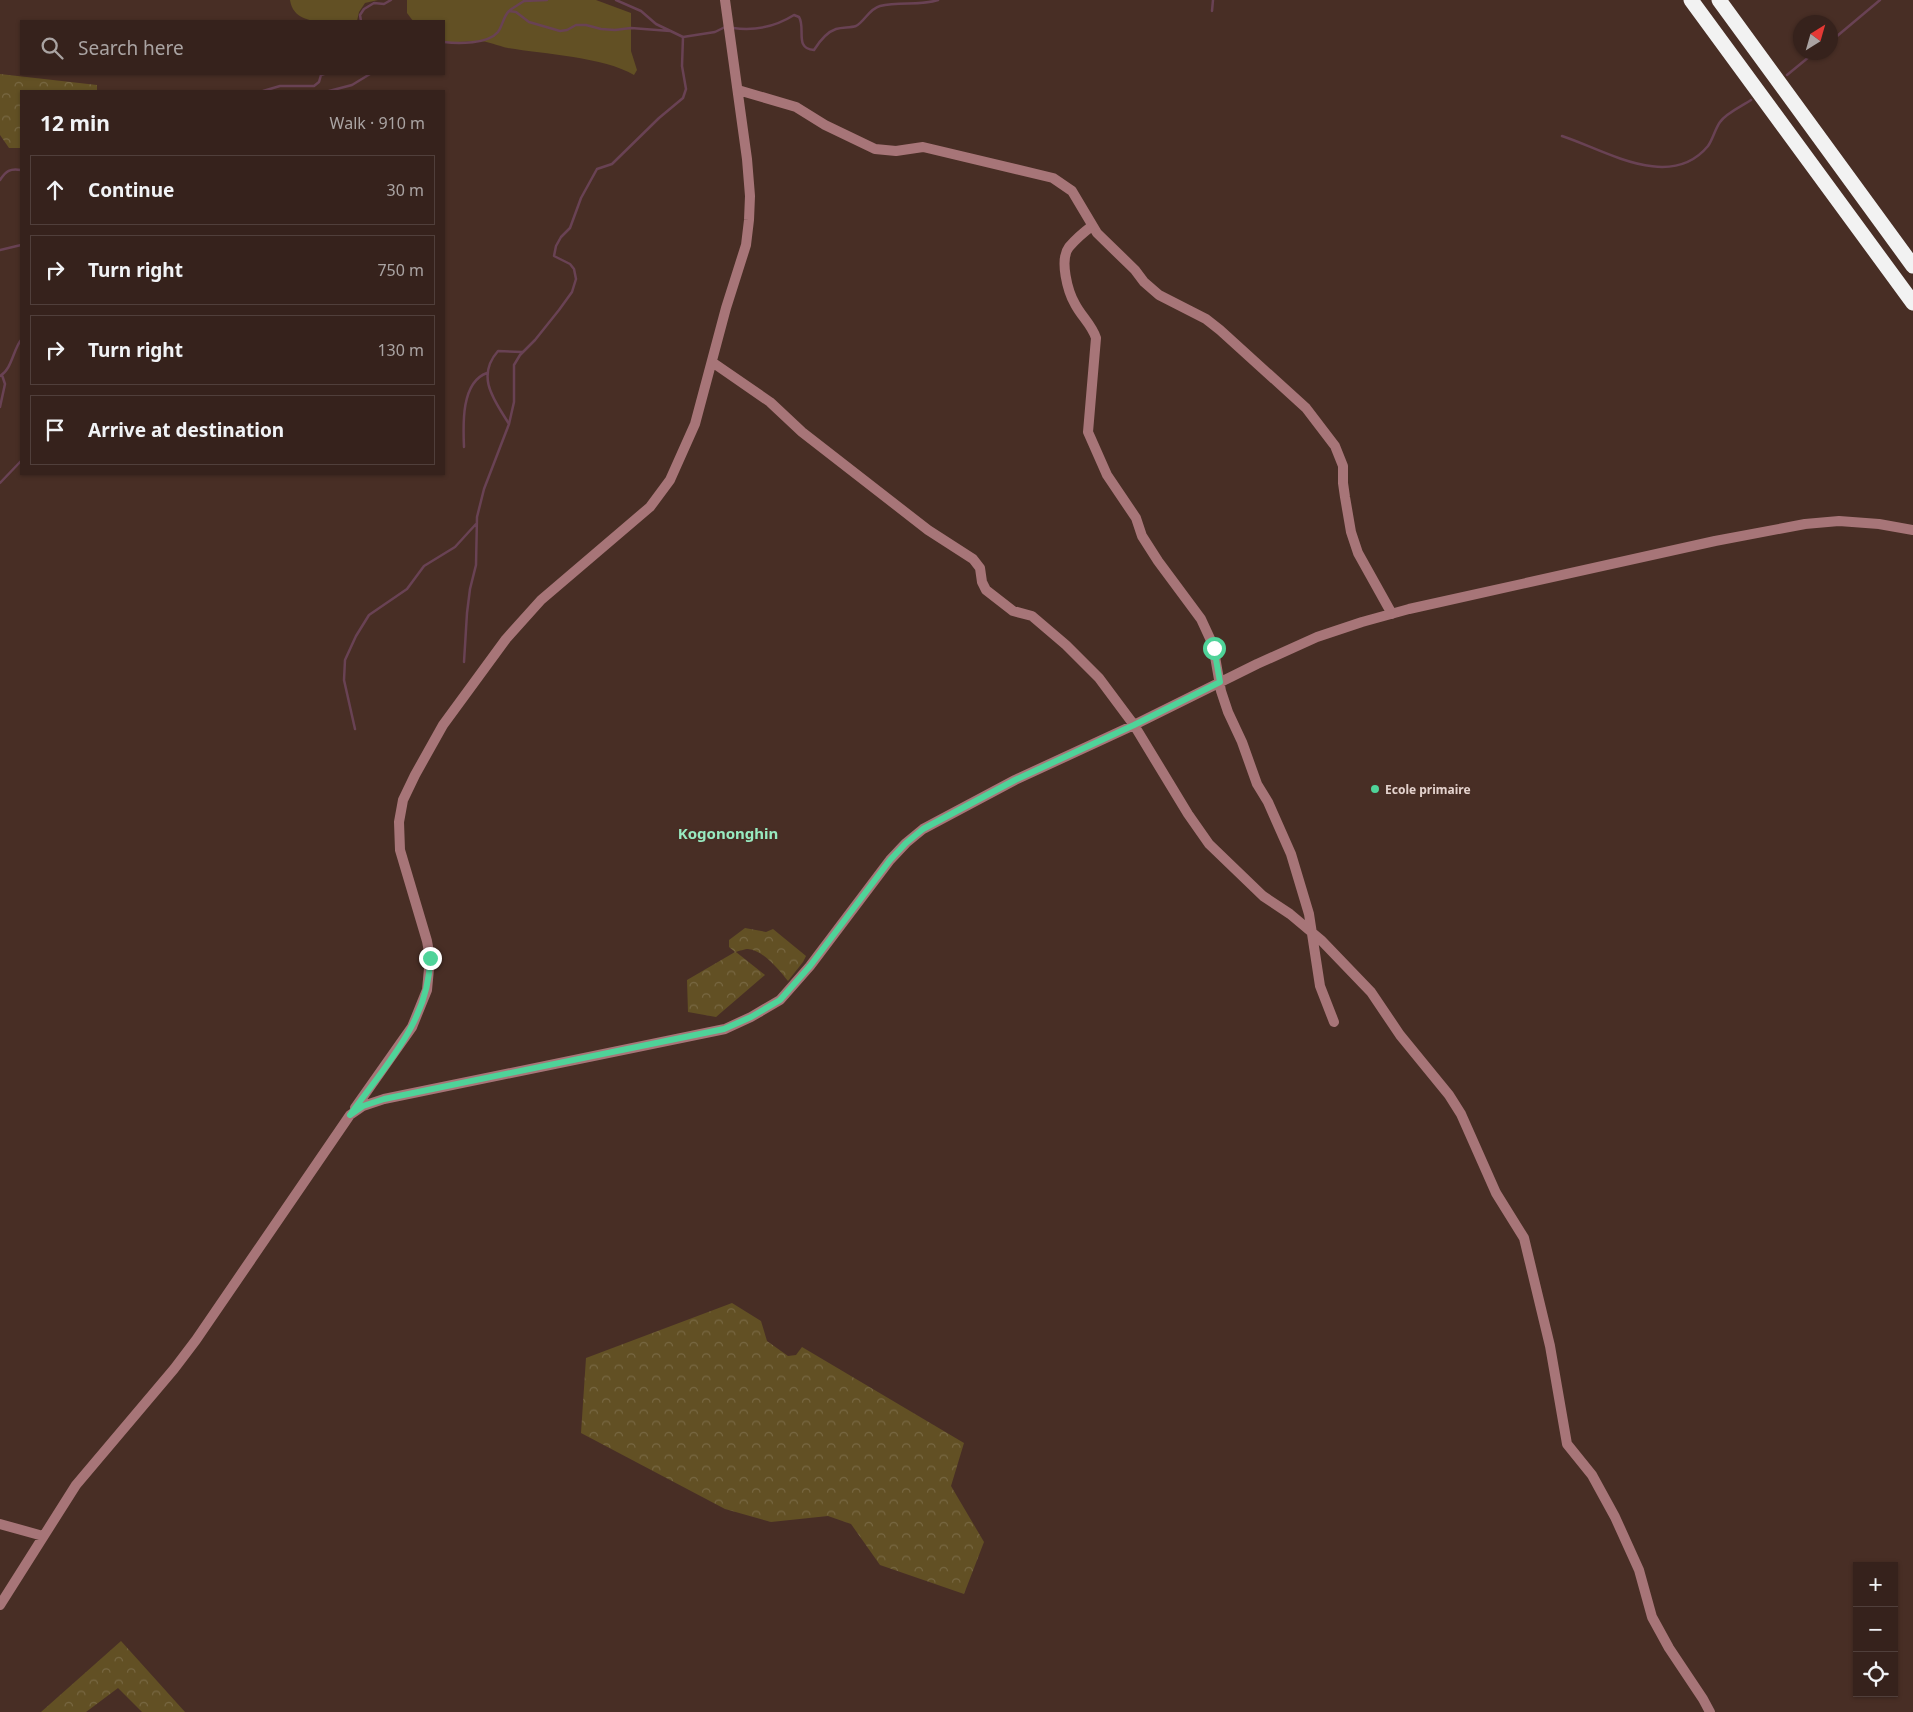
<!DOCTYPE html>
<meta charset="utf-8">
<style>
body{margin:0;font-family:"Noto Sans",sans-serif;background:#412f29;color:#f1f3f6}
.controls{position:absolute;right:15px;bottom:15px;display:grid;overflow:hidden;border-radius:0px;box-shadow:0 1px 4px #0004}
.controls button{width:45px;height:45px;display:grid;place-items:center;padding:0;border:0;border-bottom:1px solid #503f3b;background:#36221c;color:#f1f3f6;font:25px sans-serif}
.compass{position:absolute;left:1793px;top:15px;width:45px;height:45px;border-radius:50%;background:#36221c;box-shadow:0 1px 4px #0004;rotate:37deg}
.stop{position:absolute;width:15px;height:15px;margin:-11px;border:4px solid #4fd399;border-radius:50%;background:#fff}
.stop.end{background:#4fd399;border-color:#fff;box-shadow:0 1px 5px #0008}
.list{margin:0;padding:0;list-style:none}
h2{display:flex;justify-content:space-between;align-items:center;height:65px;margin:0;padding:0 20px;font-size:21px}
h2 small{font-size:16px;font-weight:400;color:#aaa4a3}
.list li{display:grid;grid-template-columns:32px 1fr auto;gap:15px;align-items:center;box-sizing:border-box;height:70px;margin:0 10px 10px;padding:0 10px;border:1px solid #503f3b;border-radius:0px}
.list b{display:block;font-size:19px;white-space:nowrap}
.list em{font-size:16px;font-style:normal;color:#aaa4a3}
.icon{flex:none;width:28px;height:28px;fill:none;stroke:currentColor;stroke-width:2;stroke-linecap:round;stroke-linejoin:round}
.map{position:relative;flex:none;width:1913px;height:1712px;overflow:hidden}
.search{position:absolute;background:#36221c;box-shadow:0 1px 4px #0004;left:20px;top:20px;width:425px;height:55px;display:flex;align-items:center;gap:12px;box-sizing:border-box;padding:0 18px;border-radius:0px;color:#aaa4a3;font-size:19px}
.panel{position:absolute;background:#36221c;box-shadow:0 1px 4px #0004;left:20px;top:90px;width:425px;height:385px;border-radius:0px}
.map>svg:first-child{display:block}
</style>
<div class="map">
<svg width="1913" height="1712" viewBox="0 0 1913 1712">
<defs>
<pattern id="forest-crowns" width="20" height="18" patternUnits="userSpaceOnUse" patternTransform="scale(1.25)"><rect width="20" height="18" fill="#625024"/><path d="M2 6a3 3 0 1 1 6 0M12 15a3 3 0 1 1 6 0" fill="none" stroke="#786843"/></pattern>
</defs>
<rect width="100%" height="100%" fill="#482e25"/>
<path fill="#625024" d="M290 0H378L365 3 359 12 357 21C336 21 294 29 290 0Z
M407 0H596L631 13V51L637 70 634 75C604 57 544 54 508 48 498 46 488 41 478 41 466 41 457 43 444 42V21H413L407 13Z"/>
<path fill="url(#forest-crowns)" d="M0 74 97 85V91H21V148H9L0 135Z
M745 928 766 932 773 929 806 956 803 962 788 981C779 970 763 950 748 949 745 949 739 951 736 952L765 975 716 1017 688 1012 687 980 735 952 729 947V940Z
M732 1303 761 1321 767 1341 788 1356 796 1355 802 1347 964 1443 951 1486 984 1542 964 1594 880 1565 851 1524 828 1516 771 1522 725 1509 581 1433 586 1358Z
M121 1641 185 1712H142L118 1688 86 1712H41Z"/>
<g fill="none" stroke-linecap="round" stroke-linejoin="round">
<path stroke="#694254" stroke-width="2.5" d="M616 0 641 11 656 24 683 37 715 32 725 27
M510 10 524 1 547 0
M1212 11 1213 0
M361 21 360 15 364 9 374 3 384 4 391 0
M733 28C755 31 775 27 794 15L799 17C806 28 794 49 814 50 819 42 827 32 836 29 843 27 850 28 856 26 865 21 869 9 880 6 899 1 920 6 938 0
M444 42C458 44 488 44 498 32 503 25 503 17 509 11L516 12 529 22 560 31 567 30 576 25H586L601 29 615 30 631 28 670 31
M1830 42 1880 0
M1787 75 1815 52
M263 91 280 86H314L319 82 321 75 324 74
M329 91 352 85 370 74
M1562 136C1605 150 1670 192 1708 146 1713 139 1715 129 1720 122 1726 113 1742 106 1751 100
M0 180C6 171 10 168 21 170
M0 250 21 245
M0 376C12 369 13 350 21 340
M0 407 5 384 2 375
M509 424C495 401 475 377 498 351L522 352
M464 447C463 425 461 382 487 373
M0 483 21 461
M464 662 467 613 470 589 476 565 477 517 484 489 509 424 514 402V365L520 355 535 340 559 310 572 292 576 279 574 269 570 264 554 256 556 246 561 237 570 228 581 198 597 169 612 164 659 118 683 98 686 89 682 66 683 37
M355 729 344 680 345 660 356 636 369 615 407 589 424 566 455 547 476 524"/>
<path stroke="#a77578" stroke-width="10" d="M738 90 796 107 825 125 875 149 896 151 923 147 1053 178 1072 191 1097 233 1135 270 1144 282 1159 295 1206 319 1220 330 1306 408 1335 446 1343 466V483L1345 497 1351 532 1358 553 1392 614
M1092 226C1084 232 1075 240 1069 247 1059 260 1068 292 1075 304 1081 316 1092 325 1096 338L1088 432 1107 475 1136 518 1142 536 1158 561 1201 619 1213 645 1221 691 1228 712 1242 742 1257 784 1268 802 1291 854 1309 914 1320 986 1334 1022
M712 362 770 402 802 432 928 530 973 559 980 568 982 582 986 590 1013 611 1032 616 1066 645 1099 678 1134 725 1188 814 1209 844 1263 896 1290 914 1321 940 1371 992 1400 1035 1449 1095 1461 1114 1496 1193 1524 1238 1550 1346 1567 1444 1592 1475 1615 1517 1639 1570 1652 1617 1669 1648 1703 1699 1710 1712
M355 1108 412 1027 427 990 430 958 427 941 400 850 399 822 403 800 415 775 443 725 506 639 541 600 650 507 670 480 695 424 726 308 746 245 749 220 750 196 747 159 725 0
M0 1524 43 1536
M0 1605 76 1485 174 1369 196 1340 350 1115 363 1106 384 1099 725 1029 751 1017 780 1000 810 966 890 860 906 843 923 829 1015 780 1134 725 1257 664 1317 637 1362 622 1409 609 1715 541 1805 524 1839 521 1879 524 1913 530"/>
<path stroke="#f2f2f2" stroke-width="15" d="M1691 0 1913 303
M1719 0 1913 266"/>
</g>
<g fill="none" stroke-linecap="round" stroke-linejoin="round">
<path stroke="#4fd399" stroke-width="6" d="M430 958C430 1020 384 1067 350 1115L363 1106 384 1099 724 1029 751 1017 780 1000 810 966 890 860 906 843 923 829 1015 780 1134 725 1220 682 1214 648"/>
</g>
<circle fill="#4fd399" stroke="#482e25" stroke-width="2" cx="1375" cy="789" r="5"/>
<g text-anchor="middle" dominant-baseline="central" stroke-width="4" stroke-linejoin="round" paint-order="stroke">
<g font-size="12" font-weight="bold" fill="#e4d2cd" stroke="#482e25" text-anchor="start">
<text x="1385" y="789">Ecole primaire</text>
</g>
<g font-size="15" font-weight="bold" fill="#98eac0" stroke="#482e25">
<text x="728" y="833">Kogononghin</text>
</g>
</g>
</svg>
<div class="controls">
<button>+</button>
<button>−</button>
<button><svg class="icon" aria-label="locate" viewBox="0 0 24 24"><circle cx="12" cy="12" r="6"/><path d="M12 2v4M12 18v4M2 12h4M18 12h4"/></svg></button>
</div>
<svg class="compass" viewBox="-18 -18 36 36"><path d="M0-13l5 13h-10z" fill="#e53935"/><path d="M0 13l5-13h-10z" fill="#aaa4a3"/></svg>
<div class="stop" style="left:1214px;top:648px"></div>
<div class="stop end" style="left:430px;top:958px"></div>
<div class="search"><svg class="icon" aria-label="search" viewBox="0 0 24 24"><circle cx="10" cy="10" r="6"/><path d="M15 15l6 6"/></svg>Search here</div>
<section class="panel">
<h2>12 min<small>Walk · 910 m</small></h2>
<ul class="list">
<li><svg class="icon" aria-label="ahead" viewBox="0 0 24 24"><path d="M12 20V5M6 11l6-6 6 6"/></svg><div><b>Continue</b></div><em>30 m</em></li>
<li><svg class="icon" aria-label="right" viewBox="0 0 24 24"><path d="M7 20v-9h11M14 6l5 5-5 5"/></svg><div><b>Turn right</b></div><em>750 m</em></li>
<li><svg class="icon" aria-label="right" viewBox="0 0 24 24"><path d="M7 20v-9h11M14 6l5 5-5 5"/></svg><div><b>Turn right</b></div><em>130 m</em></li>
<li><svg class="icon" aria-label="arrive" viewBox="0 0 24 24"><path d="M6 21V4h12l-3 4 3 4H6"/></svg><div><b>Arrive at destination</b></div></li>
</ul>
</section>
</div>
